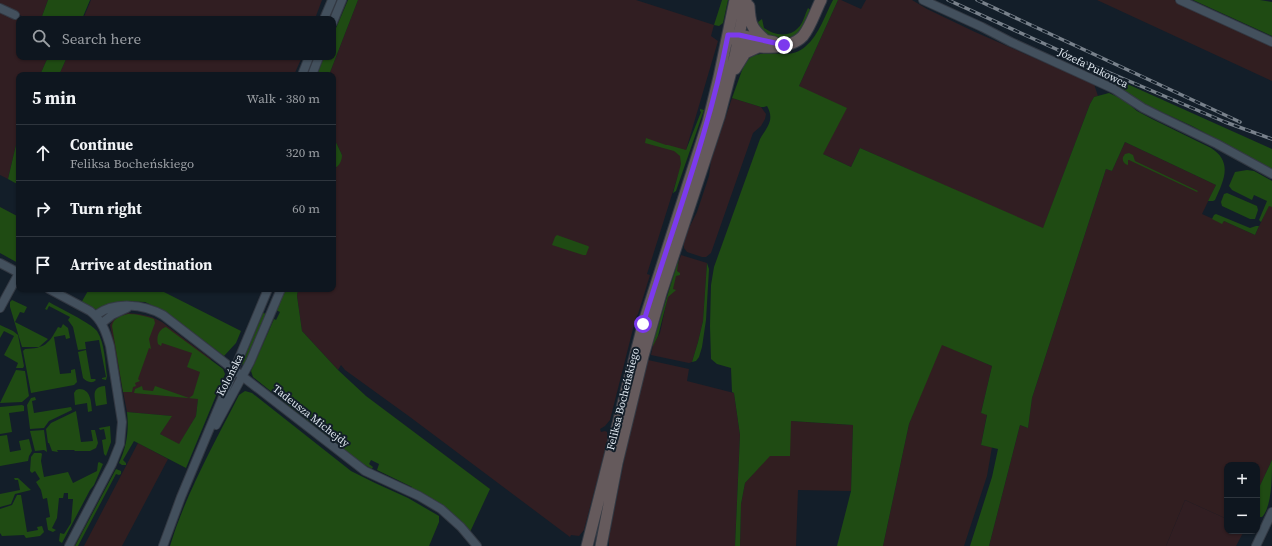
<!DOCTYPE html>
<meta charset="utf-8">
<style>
body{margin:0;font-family:"Source Serif 4",serif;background:#1c232c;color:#f1f3f6}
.controls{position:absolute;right:12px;bottom:12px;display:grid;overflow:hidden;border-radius:8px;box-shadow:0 1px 3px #0004}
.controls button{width:36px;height:36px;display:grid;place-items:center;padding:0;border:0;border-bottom:1px solid #2e353d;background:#0e161f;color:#f1f3f6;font:20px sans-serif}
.stop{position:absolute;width:12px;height:12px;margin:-9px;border:3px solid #7c3aed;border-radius:50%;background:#fff}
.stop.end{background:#7c3aed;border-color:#fff;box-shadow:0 1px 4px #0008}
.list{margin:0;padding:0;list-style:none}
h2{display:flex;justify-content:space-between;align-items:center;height:52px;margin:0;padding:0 16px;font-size:17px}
h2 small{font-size:13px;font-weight:400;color:#9b9fa4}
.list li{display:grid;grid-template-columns:26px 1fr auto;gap:12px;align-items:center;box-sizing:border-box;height:56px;padding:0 16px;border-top:1px solid #2e353d}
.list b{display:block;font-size:15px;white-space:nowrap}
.list p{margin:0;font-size:13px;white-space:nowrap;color:#9b9fa4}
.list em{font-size:13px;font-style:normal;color:#9b9fa4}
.icon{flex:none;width:22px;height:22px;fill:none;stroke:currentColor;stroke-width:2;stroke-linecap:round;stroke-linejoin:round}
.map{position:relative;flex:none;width:1272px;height:546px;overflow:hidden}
.search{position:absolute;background:#0e161f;box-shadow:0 1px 3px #0004;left:16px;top:16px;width:320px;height:44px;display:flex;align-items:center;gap:10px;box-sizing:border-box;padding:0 14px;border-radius:8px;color:#9b9fa4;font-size:15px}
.panel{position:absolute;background:#0e161f;box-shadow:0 1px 3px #0004;left:16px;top:72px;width:320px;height:220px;border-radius:8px}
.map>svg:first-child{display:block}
</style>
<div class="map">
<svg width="1272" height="546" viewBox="0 0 1272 546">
<rect width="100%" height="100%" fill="#131e29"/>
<path fill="#311e22" d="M0 0H48L41 19H29L0 7Z
M91 0H322L316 16V19H83Z
M358 0H636L714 25 711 36 718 41 686 150 647 274 650 275 638 314 636 317 610 420 605 426 600 429 601 432 605 431 607 432 608 439 584 530 579 536 571 535 570 537 410 417 345 370 341 365 338 370 302 331 297 296 298 289H333V186L334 183 333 169 336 168 342 155 333 136V75H329Z
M838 0H841L861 9 866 0H912L927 9 975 32 1094 84 1098 96 1094 97 1090 104 1043 229 860 148 851 167 823 154 799 86Z
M0 10 19 19V57H48L40 75H19V132L8 179 0 175Z
M67 57H302L294 75H59Z
M732 98 761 107 766 114 765 119 761 126 753 133 711 253 706 257H702L687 252 684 248V243L689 228 697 212 709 176 711 161Z
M681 255 707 263 703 321 698 342 692 362 689 363 651 355 653 345 660 333 668 295Z
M128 313 139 314 152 317 162 322 211 359 198 400 196 416 179 445 160 434 171 416 127 412 110 325 113 320 120 316Z
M648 360 689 369 687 381 734 393 740 435 735 546H609V537L629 436Z
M1185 500 1227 519V531H1244L1236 546H1166Z"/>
<path fill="#311e20" d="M1097 0H1174L1272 45V81Z
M1125 142 1216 185 1202 214 1222 223 1224 221 1255 235 1269 205 1272 207V460L1257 492V465H1227V519L1185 500 1166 546H989L1020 425 1028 428 1032 398 1106 169 1112 171Z
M941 344 992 366 981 413 987 414 981 445 992 447 987 476 964 546H883L909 424Z
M791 421 853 425 851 491 798 490 796 546H740L741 504 745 483 770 455Z
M138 443 168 459 122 546H84Z"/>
<path fill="#1f4b13" d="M48 0H90L82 19H41Z
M348 0H358L329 75H317L324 57H333V35Z
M722 0H728L723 23 719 26 714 25Z
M833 0H838L799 86 847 108 823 154 851 167 860 148 1043 228 1090 104 1094 97 1109 93 1124 100 1137 111 1152 119 1211 148C1233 162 1224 180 1215 200L1213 201H1208L1216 185 1125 142 1112 171 1106 169 1032 398 1028 428 1020 425 989 546H970L992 477 998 449 981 445 987 415 981 413 992 366 942 345 909 424 883 546H837L851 491 853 425 791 421 790 456H770L745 483 741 504 740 546H735L740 435 734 393 732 392 731 368 717 364 711 359 710 326 711 285 714 267 760 139C767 127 775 120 767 106L764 107H761L732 98 745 62C763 43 787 64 806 46 819 35 825 15 833 0Z
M1193 0H1260L1272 2V36Z
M808 8 812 11 802 29 793 37 783 40 772 39 754 25 762 19 764 28C774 35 789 38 798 28 803 24 805 14 808 8Z
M48 57H67L59 75H40Z
M1105 74 1272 149V169L1192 126 1144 104 1110 81Z
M700 109 704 110 676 191 673 193 681 164 680 156 674 151 645 143 646 138 666 145H668L686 150 701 112 700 111Z
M19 132V185L8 179Z
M333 136 342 155C342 161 339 167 333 169Z
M1129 153 1133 155 1135 161 1198 191 1197 192 1129 160H1128V165C1124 164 1122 161 1123 157L1125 154Z
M1247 170 1254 171 1272 181V207L1269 206 1261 222 1259 220 1267 201 1254 195 1252 200 1232 190 1229 186 1235 172Z
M1227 193 1257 206 1258 210 1255 219H1250L1222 206 1221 202 1224 194Z
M0 207 19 217 18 263 0 253Z
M1216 214 1250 228 1256 226H1259L1255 235 1224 221 1222 224 1212 219 1214 215Z
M557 235 588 246 589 247 586 255H583L552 245 555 237Z
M679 258 677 271 680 273V275L676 276 673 289 676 290 675 291 668 297 658 336 653 346 652 345Z
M707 263 709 269 706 320 702 347 699 357 696 361 692 362 698 342 703 321Z
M89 289H158L241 331 236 343 224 356 164 311 145 302 122 301 99 309H93L81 303Z
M284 289H298L297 296 302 331 338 370 366 396 490 489 470 532C454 512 434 499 411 488L412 487 377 470 379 464 371 460 369 464 373 467 372 469 359 462 253 377 251 371 274 319 276 320 280 312 276 310Z
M12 300 27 307 24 313 20 312 15 322 48 339 39 347H22L10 307V302Z
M49 302C59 308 91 323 97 331 105 344 105 362 107 376L106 380 102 379V378L106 377 99 340 85 342 86 349 78 350 73 327 68 320 70 317 49 306 47 310 45 309Z
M263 313 267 314 245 364 243 365 242 364Z
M128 314C137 314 146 316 154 319L155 323 149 339 151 349 149 348 138 379 140 381 135 383 136 386 133 387 132 392H123L112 326C113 318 121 316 128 314Z
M63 324 68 328 70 338 66 339 65 335 54 337 60 374 71 373V370L75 369 77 382 74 385 31 393 23 351 25 349C45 348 48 345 58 327L61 328Z
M0 325 13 331 18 335 24 366 23 368H16L18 363 4 355 14 336 4 331 0 338Z
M166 327 223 369 225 374 186 468 134 441 123 460 126 463V465H122L119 463C127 446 129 430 127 412L172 416 160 434 179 444 196 416 198 399 134 393 135 389 142 386 143 390 153 391 155 386 189 398 193 395 200 372 187 367 192 353 162 343 161 346 158 344C156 337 159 329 166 327Z
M86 350 91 379H95L96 380C92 384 87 382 83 378L78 352Z
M16 370 25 371 29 396 22 402 0 403Z
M105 386 107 404 96 406C94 395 92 387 105 386Z
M79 389C91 389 91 402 92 411L88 412 87 403 75 405 74 393 76 390Z
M245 391 252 393 351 471 375 483 408 498 439 516V522L429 546H170C186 493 214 444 239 395Z
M35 397 36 400 32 401 34 413 71 407 72 410 49 421 44 428 30 429 27 405 31 398Z
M22 405 24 406V411L9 413 12 432 0 434V407Z
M76 411 81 442 93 441 91 430H95L98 443 96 448 90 451H75L74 450H57L58 452 52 451 49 443H48L46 429 51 423Z
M110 426 111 442 106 456 104 454 102 440 106 439 104 429 100 430 99 428Z
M44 430 47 452 44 450 35 451 30 431Z
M7 435 10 452 21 450 19 441 29 439 32 451 29 456 28 461 0 466V436Z
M34 453H41L42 454 41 461 44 477 68 472 73 483 97 471 98 463 99 462 103 464 94 485 90 490 62 543 59 541 60 533 64 534 71 523 73 499H68V493H64L63 498H59L57 518 52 528 56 530 53 532 48 530 46 518 50 517 47 498 43 499 41 490 36 482 40 479 35 471 32 473 30 471 31 457Z
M1272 460C1272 476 1272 507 1262 517H1257V492Z
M116 469 121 471V474L119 475 116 474 78 546H75Z
M14 478H18L31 490 15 494 11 504 0 507V494L20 490 18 480H15Z
M17 495H21L27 532 38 530 37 527 42 526 44 532 40 536 26 538 24 535 2 536 0 533V509L12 505Z"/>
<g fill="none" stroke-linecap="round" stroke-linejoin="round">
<defs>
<path id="street" d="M923 0 982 27 1011 42 1114 89 1143 108 1159 116 1217 144 1272 174
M1180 0 1272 42
M0 8 15 15
M324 19 332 0
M333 22 342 0
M302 75 309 57
M312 75 319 57
M0 263 19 273
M49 289 90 311C102 320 106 332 110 346L122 422 120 444 112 464 69 546
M0 308 19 273
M96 315C115 301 143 304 163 315L365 471 419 496 441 509 461 527 477 546
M102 323 112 315 127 308
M216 425 250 362 281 289
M163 546 181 497 268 289
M1256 546 1272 512"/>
<path id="secondary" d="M749 6C750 23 751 28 764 39
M732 35H739L774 42
M733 39C749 50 789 51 803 36 811 26 815 12 821 0
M735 69 745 53 758 47
M587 546 643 325 708 122 719 77 735 0
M601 546 617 463 643 356 661 293 719 117 735 56 746 0"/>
</defs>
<use href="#street" stroke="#333943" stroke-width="10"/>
<use href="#secondary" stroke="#333943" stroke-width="13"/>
<use href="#street" stroke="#43505d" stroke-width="8"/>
<use href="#secondary" stroke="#655a5c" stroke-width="11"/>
<defs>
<path id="rail" d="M948 0 1089 64 1225 122 1272 139
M977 0 1240 122"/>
</defs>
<use href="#rail" stroke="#78818b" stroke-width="3.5"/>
<use href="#rail" stroke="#131e29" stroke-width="2" stroke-dasharray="6" stroke-linecap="butt"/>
</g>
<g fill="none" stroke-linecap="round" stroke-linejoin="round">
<path stroke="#7c3aed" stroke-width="5" d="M643 324C672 228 709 134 728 35H739L784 45"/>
</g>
<g text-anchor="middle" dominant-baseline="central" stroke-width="4" stroke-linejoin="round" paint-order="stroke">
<g font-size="11" fill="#e0e8f0" stroke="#131e29">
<text transform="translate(1093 68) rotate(26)">Józefa Pukowca</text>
<text transform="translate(230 375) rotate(-63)">Kolońska</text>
<text transform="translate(623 399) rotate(-76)">Feliksa Bocheńskiego</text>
<text transform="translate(311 416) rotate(38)">Tadeusza Michejdy</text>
</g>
</g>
</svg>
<div class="controls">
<button>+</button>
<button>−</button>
</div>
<div class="stop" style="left:643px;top:324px"></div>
<div class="stop end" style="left:784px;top:45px"></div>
<div class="search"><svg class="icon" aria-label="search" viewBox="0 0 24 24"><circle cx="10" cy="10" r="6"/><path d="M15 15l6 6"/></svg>Search here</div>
<section class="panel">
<h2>5 min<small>Walk · 380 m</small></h2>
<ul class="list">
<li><svg class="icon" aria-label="ahead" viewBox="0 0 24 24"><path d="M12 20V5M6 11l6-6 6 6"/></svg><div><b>Continue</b><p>Feliksa Bocheńskiego</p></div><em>320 m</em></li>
<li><svg class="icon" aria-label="right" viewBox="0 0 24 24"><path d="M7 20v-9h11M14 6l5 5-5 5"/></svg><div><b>Turn right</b></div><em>60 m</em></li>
<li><svg class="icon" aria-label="arrive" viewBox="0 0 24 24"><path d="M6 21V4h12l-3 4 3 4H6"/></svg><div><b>Arrive at destination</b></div></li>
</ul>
</section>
</div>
